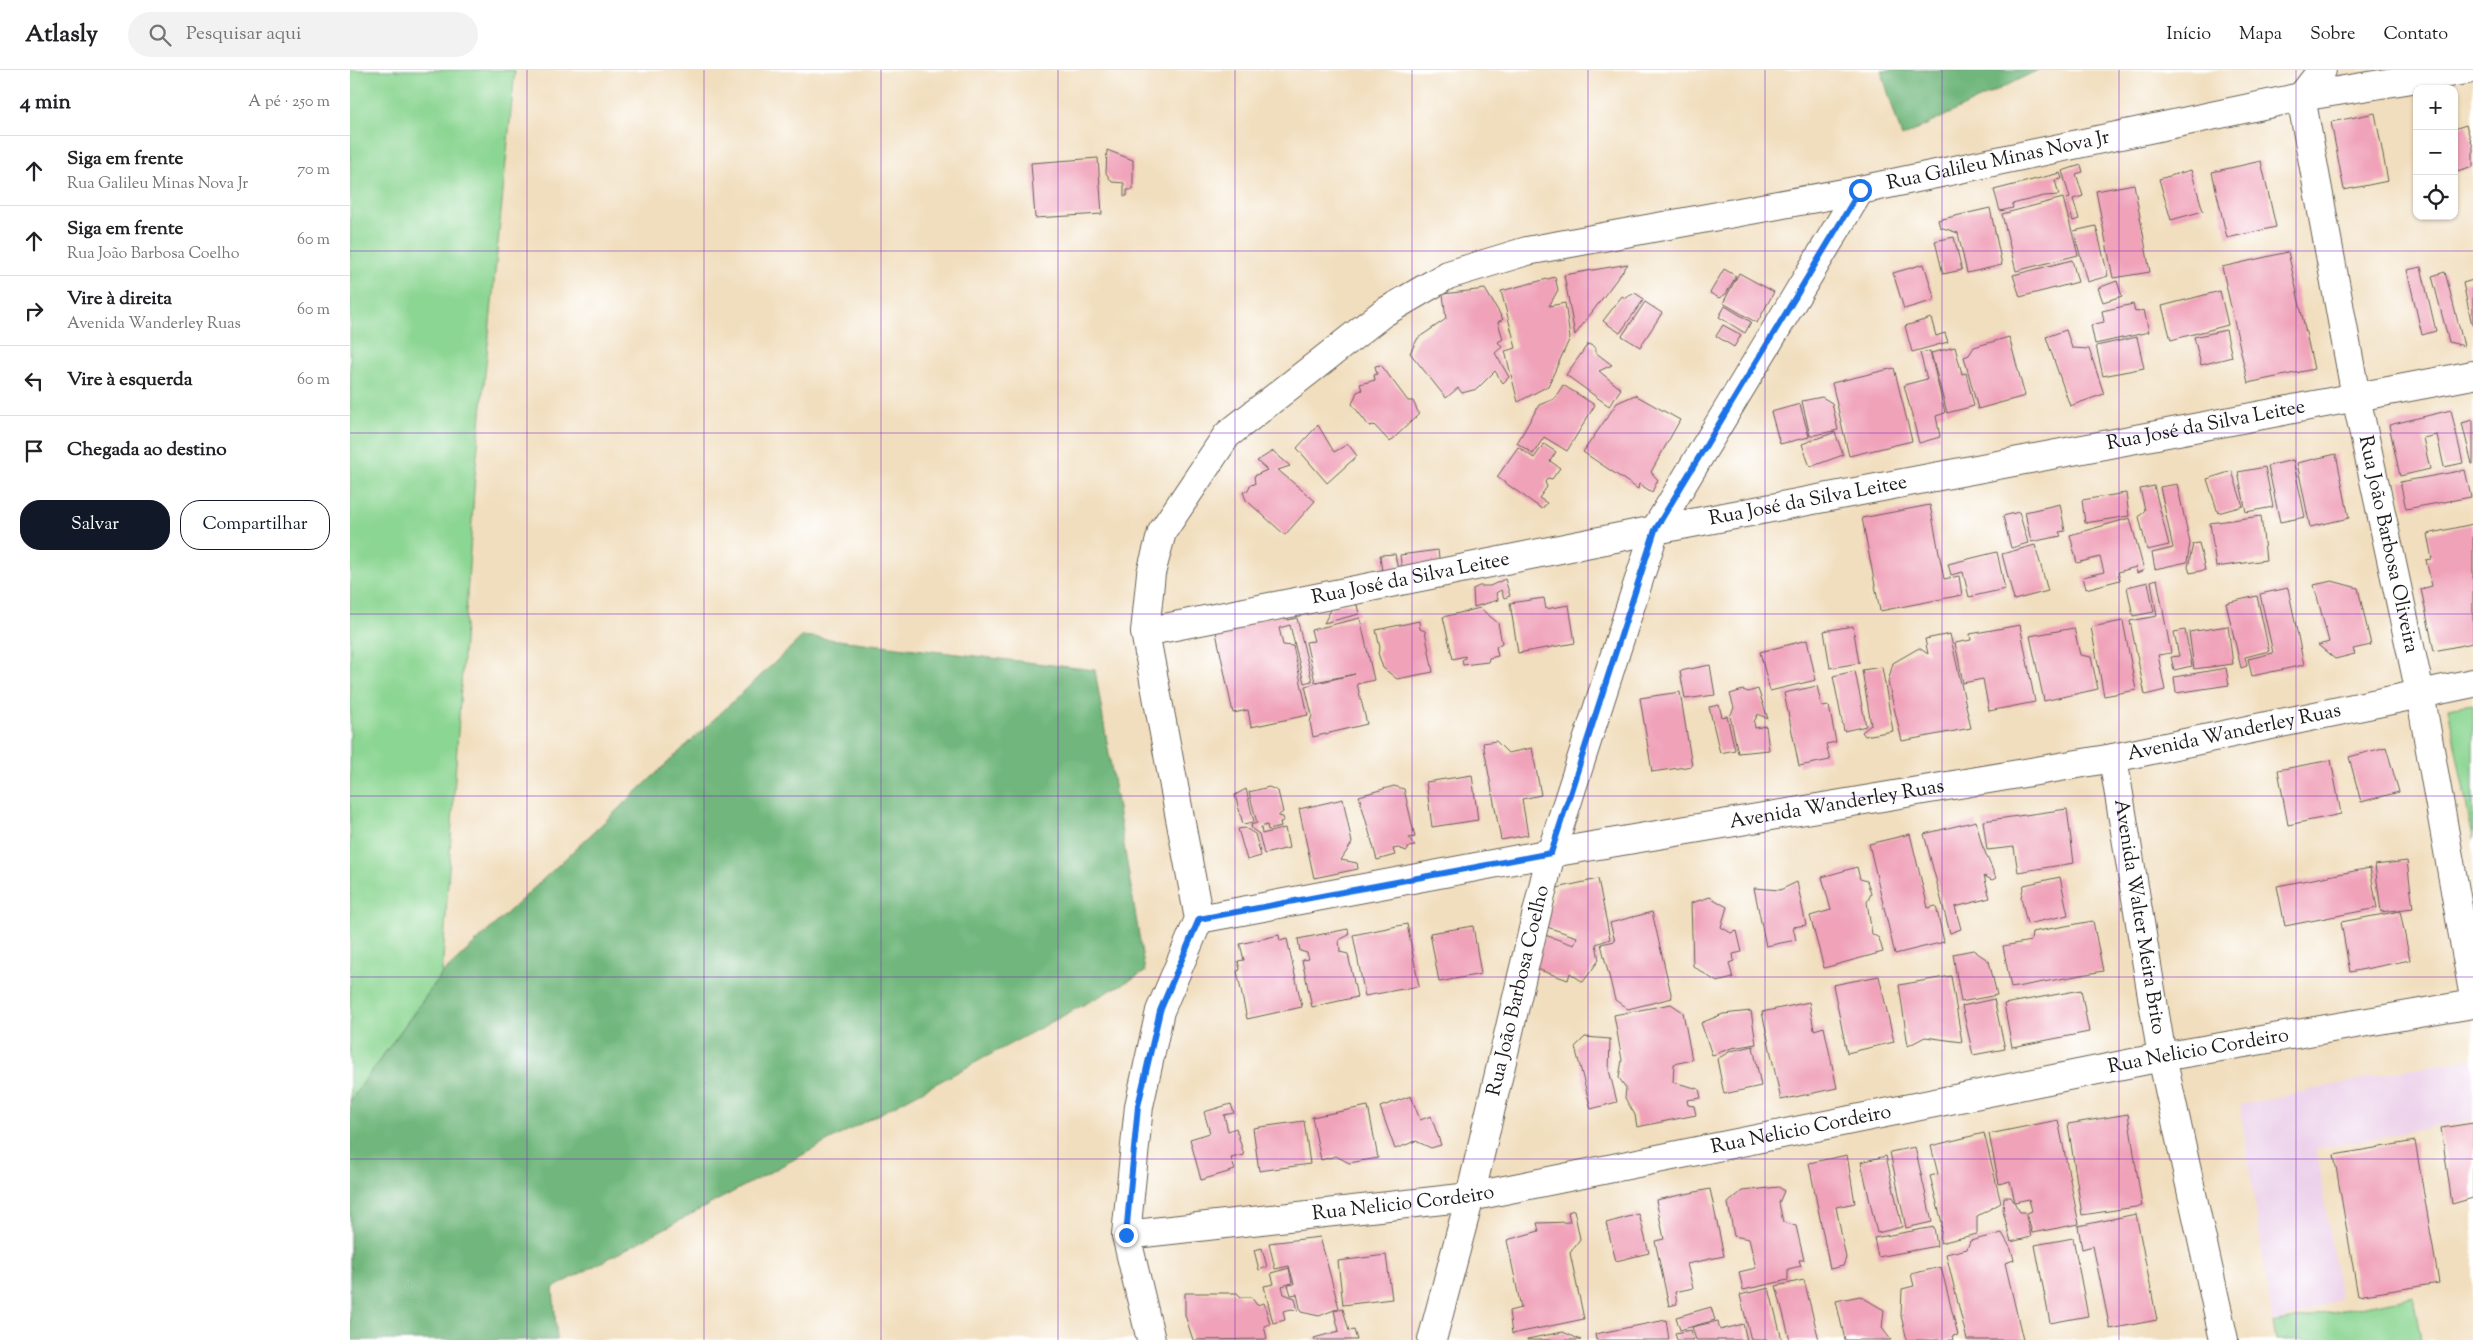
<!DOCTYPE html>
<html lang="pt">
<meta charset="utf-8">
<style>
body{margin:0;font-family:"Sorts Mill Goudy",serif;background:#f2f2f2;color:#202124}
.controls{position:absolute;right:15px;top:15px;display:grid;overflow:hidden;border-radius:10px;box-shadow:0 1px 4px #0004}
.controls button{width:45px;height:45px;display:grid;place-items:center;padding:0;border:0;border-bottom:1px solid #e0e0e0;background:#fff;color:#202124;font:25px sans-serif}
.stop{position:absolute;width:15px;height:15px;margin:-11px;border:4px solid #1a73e8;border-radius:50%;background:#fff}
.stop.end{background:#1a73e8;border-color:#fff;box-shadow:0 1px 5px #0008}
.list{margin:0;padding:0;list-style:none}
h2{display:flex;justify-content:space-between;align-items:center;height:65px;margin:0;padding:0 20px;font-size:21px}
h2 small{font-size:16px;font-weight:400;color:#757577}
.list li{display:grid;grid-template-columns:32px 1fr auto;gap:15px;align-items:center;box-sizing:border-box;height:70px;padding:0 20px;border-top:1px solid #e0e0e0}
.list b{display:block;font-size:19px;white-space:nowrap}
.list p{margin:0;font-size:16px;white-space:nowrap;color:#757577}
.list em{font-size:16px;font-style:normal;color:#757577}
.actions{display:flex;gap:10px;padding:15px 20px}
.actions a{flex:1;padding:11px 0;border:1px solid #111827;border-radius:20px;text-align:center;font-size:18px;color:#111827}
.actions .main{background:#111827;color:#fff}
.icon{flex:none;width:28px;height:28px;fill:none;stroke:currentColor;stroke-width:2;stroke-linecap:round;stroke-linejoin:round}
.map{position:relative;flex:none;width:2123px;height:1270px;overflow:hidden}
header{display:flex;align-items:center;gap:30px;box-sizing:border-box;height:70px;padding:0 25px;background:#fff;border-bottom:1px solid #e0e0e0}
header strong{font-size:24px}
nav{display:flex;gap:28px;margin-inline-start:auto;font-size:18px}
.search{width:350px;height:45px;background:#f2f2f2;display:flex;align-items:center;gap:12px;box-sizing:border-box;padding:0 18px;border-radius:28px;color:#757577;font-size:19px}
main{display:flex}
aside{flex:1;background:#fff}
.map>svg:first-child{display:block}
</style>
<header>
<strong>Atlasly</strong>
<div class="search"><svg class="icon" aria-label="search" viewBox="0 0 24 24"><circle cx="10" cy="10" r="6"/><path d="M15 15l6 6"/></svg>Pesquisar aqui</div>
<nav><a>Início</a><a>Mapa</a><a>Sobre</a><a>Contato</a></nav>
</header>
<main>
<aside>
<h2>4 min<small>A pé · 250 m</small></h2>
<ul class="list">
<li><svg class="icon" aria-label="ahead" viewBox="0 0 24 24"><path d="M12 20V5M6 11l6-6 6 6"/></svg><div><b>Siga em frente</b><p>Rua Galileu Minas Nova Jr</p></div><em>70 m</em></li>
<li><svg class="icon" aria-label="ahead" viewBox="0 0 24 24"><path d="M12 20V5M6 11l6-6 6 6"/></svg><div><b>Siga em frente</b><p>Rua João Barbosa Coelho</p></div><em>60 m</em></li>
<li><svg class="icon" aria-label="right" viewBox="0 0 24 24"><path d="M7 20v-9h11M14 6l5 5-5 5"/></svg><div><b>Vire à direita</b><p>Avenida Wanderley Ruas</p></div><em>60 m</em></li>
<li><svg class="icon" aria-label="left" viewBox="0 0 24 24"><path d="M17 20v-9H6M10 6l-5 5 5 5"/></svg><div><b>Vire à esquerda</b></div><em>60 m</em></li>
<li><svg class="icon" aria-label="arrive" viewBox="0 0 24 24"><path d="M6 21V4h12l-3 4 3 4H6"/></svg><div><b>Chegada ao destino</b></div></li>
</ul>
<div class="actions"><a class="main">Salvar</a><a>Compartilhar</a></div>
</aside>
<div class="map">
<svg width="2123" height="1270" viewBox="0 0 2123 1270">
<rect width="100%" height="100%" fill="#fff"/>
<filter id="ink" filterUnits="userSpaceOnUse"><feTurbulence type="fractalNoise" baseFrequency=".02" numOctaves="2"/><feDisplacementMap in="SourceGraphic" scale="10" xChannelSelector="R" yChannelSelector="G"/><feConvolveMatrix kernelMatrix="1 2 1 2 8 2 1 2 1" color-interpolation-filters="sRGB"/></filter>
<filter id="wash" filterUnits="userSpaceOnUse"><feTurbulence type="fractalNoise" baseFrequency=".0096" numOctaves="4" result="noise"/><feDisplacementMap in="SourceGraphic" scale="20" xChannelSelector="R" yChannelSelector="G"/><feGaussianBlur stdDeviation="1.12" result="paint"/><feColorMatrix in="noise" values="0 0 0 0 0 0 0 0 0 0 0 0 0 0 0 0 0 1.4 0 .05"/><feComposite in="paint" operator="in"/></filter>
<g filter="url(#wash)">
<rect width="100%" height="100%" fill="#f1debe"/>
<path fill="#ecd1ea" d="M2123 989V1050L1966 1079 1990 1230 1923 1253 1890 1035 2058 999Z"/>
<path fill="#8cd693" stroke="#547958" d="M0 0H165L125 405 92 904 0 1031Z
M2123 634V769L2098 638Z
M2063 1227 2071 1270H1926L1923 1253Z"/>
<path fill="#71b77d" stroke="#466a4c" d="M1531 0H1688L1552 67Z
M453 566 745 600 795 902 203 1218 207 1270H0V1031L92 904Z"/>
<g id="blocks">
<path fill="#f0a2b9" d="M2025 43 2038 111 1994 120 1981 52Z
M2116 55 2123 77V97L2104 103V59Z
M757 80 783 90V120H777V126H774V113L762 112 756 103Z
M748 88 752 144 685 148 681 93Z
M1911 91 1926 157 1877 168 1862 102Z
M1731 95 1733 102 1726 104 1733 126 1723 129 1729 149 1723 151 1716 129 1720 128 1712 101Z
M1841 100 1853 141 1821 150 1809 109Z
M1710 103 1712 109 1705 110 1709 125 1694 126 1662 134 1663 138 1650 141 1644 120Z
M1784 114 1800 202 1763 208 1746 121Z
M1713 128 1728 185 1666 201 1652 144Z
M1640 138 1652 195 1617 203 1608 163 1590 157 1588 150Z
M1746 156 1758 206 1737 212 1724 161Z
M1604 167 1612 200 1593 204 1585 171Z
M1938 182 1964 299 1898 313 1872 197Z
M1722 190 1728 212 1670 227 1663 205Z
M1278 194 1225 265 1214 205Z
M1574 194 1585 230 1554 239 1543 203Z
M2071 197 2086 261 2072 265 2057 200Z
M1374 199 1386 206 1376 224 1369 228 1360 223Z
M2095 202 2114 276 2099 272 2082 206Z
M1389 203 1424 222 1407 253 1373 233Z
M1205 207 1208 220 1199 236 1215 233 1220 268 1198 316 1168 332 1155 281 1166 278 1151 221Z
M2123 210V255H2122L2113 213Z
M1767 211 1772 226 1753 232 1748 218Z
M1135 219 1153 249 1148 252 1153 269 1148 272 1152 277 1145 283 1159 307 1153 313 1145 301 1127 319 1112 323 1108 318 1096 328 1060 283 1068 268 1096 249 1093 224Z
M1870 221 1878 255 1821 270 1812 236Z
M1285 223 1294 229 1270 263 1253 251 1272 226 1275 228Z
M1295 232 1312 243 1290 277 1272 266Z
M1783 234 1785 242 1794 240 1799 262 1745 274 1741 255 1754 252 1752 241Z
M1375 236 1401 252 1395 263 1369 247Z
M1581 248 1586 266 1595 263 1598 272 1562 282 1555 256Z
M1373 255 1391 265 1384 277 1366 266Z
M1716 260 1722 278 1739 279 1754 324 1720 336 1696 267Z
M1876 260 1882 287 1851 295 1844 267Z
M1659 267 1675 326 1628 339 1614 287 1619 285 1624 277Z
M1787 267 1794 298 1753 306 1746 276Z
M1238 274 1245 277V282L1262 295 1249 301 1271 319 1259 336 1216 305Z
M1605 277 1612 304 1616 303 1624 336 1597 343 1581 283Z
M1580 281 1595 343 1586 346 1590 367 1569 373 1554 315 1577 309 1570 283Z
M1031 295 1058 331H1063L1069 344 1040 372 1024 355 1019 356 1002 334 1007 322 1012 320 1010 314 1025 310 1024 305 1027 304 1025 296Z
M1544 298 1562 371 1499 386 1482 313Z
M1213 315 1245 335 1217 381 1194 367 1183 384 1167 373 1189 335 1204 329Z
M1285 325 1330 350 1301 402 1308 410 1302 422 1289 414 1288 419 1233 382 1267 333Z
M1472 327 1482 333 1488 360 1460 366 1452 331Z
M1450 334 1459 367 1430 374 1421 342Z
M2101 340 2113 393 2094 397 2087 365 2073 368 2080 399 2050 406 2039 355Z
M2123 350V394H2122L2112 353Z
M968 355 984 382 998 374 1007 386 977 413 947 378Z
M1485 362 1493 385 1460 397 1452 374Z
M1194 374 1206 382 1200 391 1210 398 1202 409 1198 408 1195 412 1197 417 1189 428 1197 433 1192 439 1147 407 1168 377 1184 388Z
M923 381 940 396 928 400 965 431 935 465 896 430 893 422 898 421 900 415 905 414 904 406 917 400 907 391Z
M1986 384 1999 448 1960 457 1947 393Z
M1943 390 1955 447 1930 452 1918 396Z
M1915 397 1923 437 1896 442 1888 402Z
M2115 400 2121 427 2056 439 2050 412Z
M1882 401 1893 436 1868 443 1857 409Z
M1827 414 1840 473 1837 492 1805 499 1802 483 1823 478 1810 417Z
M1804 416 1819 475 1797 480 1789 447 1795 440 1790 419Z
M1776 423 1779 446 1735 453 1732 430Z
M1710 434 1715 461 1709 462 1711 466 1681 472 1675 442Z
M1580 435 1594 509 1609 506 1612 525 1530 541 1512 448Z
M1669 442 1678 473 1661 478 1653 446Z
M1911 446 1916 490 1866 497 1860 453Z
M1780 448 1794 500 1787 503 1786 497 1768 502 1770 510 1736 519 1733 507 1754 502 1750 487 1727 493 1720 465Z
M2123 454V573L2084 581 2071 519 2082 516 2076 490 2082 489 2077 464Z
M1849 473 1855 500 1840 503 1838 497 1843 474Z
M1685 475 1698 521 1664 530 1652 484Z
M1088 480 1090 496 1052 500 1050 485Z
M1647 482 1655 519 1619 527 1613 502 1601 505 1598 494Z
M1045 484 1048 500 1032 502 1030 485Z
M1155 509 1160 526 1154 528 1151 520 1146 523 1148 530 1124 537 1123 519 1129 516H1140Z
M1807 509 1821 583 1808 585 1815 620 1795 625 1780 551 1807 546 1801 511Z
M1982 511 2008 518 2021 575 2003 579 2005 584 1985 589 1968 575 1979 572 1964 515Z
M1798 512 1804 542 1783 546 1777 517Z
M1938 518 1954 595 1902 606 1898 589 1923 583 1910 524Z
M1907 526 1919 581 1895 587 1897 596 1891 598 1876 533Z
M1194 528 1196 539 1219 535 1225 573 1168 583 1160 533Z
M997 533 1007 535 1009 544 974 553 983 536Z
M1130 538 1148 553 1152 573 1146 577 1148 586 1139 588 1138 592 1113 595 1112 590 1115 588V586L1103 589 1093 547Z
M937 545 938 550 947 548 962 611 954 613 940 555 929 558 933 575 943 576 958 645 901 657 898 640 883 643 864 553Z
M1010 548 1024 610 1007 614 1017 654 963 667 960 652 962 645 955 616 1005 604 965 612 956 572 964 571 961 560Z
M1069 551 1070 559 1075 561 1083 602 1047 609 1033 598 1028 583 1030 578 1026 560Z
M1773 551 1786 620 1754 626 1741 557Z
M1670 555 1685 632 1639 641 1633 609 1613 613 1605 573 1621 570 1620 564Z
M1503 556 1509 593 1480 598 1474 561Z
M1878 556 1883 594 1844 599 1839 562Z
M1724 558 1730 585 1741 587 1748 619 1694 631 1680 566Z
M1835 560 1842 596 1824 600 1821 587 1829 586 1824 562Z
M1600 564 1621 658 1552 671 1538 612 1543 593 1569 578 1578 584 1575 569Z
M1457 570 1466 610 1420 621 1410 582Z
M1360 595 1365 625 1335 629 1330 601Z
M1532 597 1543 661 1515 666 1512 662 1521 655 1512 600Z
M1876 598 1879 615 1826 623 1824 607Z
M1505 601 1516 656 1494 661 1483 606Z
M1467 616 1472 637 1479 636 1486 672 1476 674 1480 690 1449 696 1434 623Z
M1408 619 1418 649 1408 644 1404 652 1405 658 1416 656 1419 680 1388 683 1380 646 1384 638 1380 624 1393 620 1398 622Z
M1330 622 1342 696 1302 702 1290 628Z
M1369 635 1372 647 1377 646 1385 680 1370 683 1359 637Z
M1146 671 1158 683 1182 678 1191 725 1172 729 1178 765 1151 770 1133 673Z
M2036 677 2049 722 2011 732 1999 687Z
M1981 690 1991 744 1938 755 1928 700Z
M1122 705 1128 750 1082 757 1076 712Z
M1044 716 1054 719 1065 767 1059 768 1065 776 1059 777 1057 781 1048 778 1043 779 1045 785 1027 790 1009 726Z
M919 717 928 721 933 742 928 746 933 747 934 751 930 752 931 757 918 760 917 755 911 757 912 764 935 758 939 778 914 784 909 764 902 759 901 755 907 753 899 722Z
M896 719 904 752 893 754 885 725Z
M993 729 1002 773 991 790 1007 793 1008 799 964 808 949 739Z
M1717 739 1724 793 1668 802 1664 777 1637 780 1633 751Z
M1626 751 1632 775 1646 808 1642 810 1634 806 1640 828 1605 837 1611 859 1600 863 1574 764Z
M895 758 905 764 911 786 897 790 888 759Z
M1560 764 1578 838 1586 836 1594 872 1545 884 1519 774Z
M2057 791 2063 838 2031 842 2025 795Z
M1507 797 1510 809 1517 811 1521 824 1517 832 1522 864 1529 868 1533 882 1474 898 1460 846 1481 840 1472 807Z
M2020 798 2027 838 1935 856 1927 816Z
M1710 807 1718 845 1677 854 1671 827 1674 815Z
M1248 809 1260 869 1246 874 1249 890 1233 912 1220 903 1218 910 1184 898 1195 865 1224 875 1227 867 1194 856 1207 818Z
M1447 812 1456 855 1443 857 1446 870 1416 876 1404 818 1430 820Z
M1360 827 1377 837 1371 857 1381 863 1387 861 1392 882 1383 884 1384 891 1379 893 1383 908 1367 912 1343 896 1341 833Z
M2050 841 2060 890 2000 902 1991 852Z
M1302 842 1322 928 1278 939 1265 930 1251 874 1265 871 1260 853Z
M1743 851 1753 901 1661 918 1653 876 1681 871 1682 862Z
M1057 854 1069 916 1015 926 1003 865Z
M1123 856 1131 904 1089 912 1080 863Z
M998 859 999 865 989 870 990 882 998 884 1007 927 962 937 952 890 959 889 957 883 950 881 948 869Z
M929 865 930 871 937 869 952 937 897 949 887 901 890 900 888 891 894 890 890 874Z
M1623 880 1639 891 1647 925 1611 932 1603 884Z
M1529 906 1544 972 1497 983 1483 915Z
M1601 906 1612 972 1575 967 1558 976 1549 915Z
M1731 920 1739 962 1662 977 1654 934Z
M1644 929 1655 979 1623 985 1612 936Z
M1459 932 1464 960 1474 957 1487 1018 1431 1030 1412 942Z
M1321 934 1333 942 1342 990 1324 994 1323 1012 1349 1019 1351 1028 1337 1030 1338 1035 1344 1036 1346 1045 1287 1057 1285 1045 1275 1028 1276 1018 1269 1008 1272 990 1264 945Z
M1401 941 1406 974 1382 978 1362 985 1351 953 1373 944Z
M1235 967 1260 969 1259 1000 1267 1032 1241 1039 1225 977Z
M1403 976 1411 1016 1374 1024 1367 989 1381 981Z
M1061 1026 1070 1050 1081 1046 1091 1075 1081 1078 1066 1071 1045 1079 1030 1037Z
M881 1034 884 1043 874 1045 878 1061 886 1058 894 1085 881 1088 885 1100 851 1110 840 1069 860 1063 854 1042Z
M1018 1036 1028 1088 999 1093 986 1086 971 1090 962 1047Z
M1778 1044 1792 1136 1732 1145 1718 1054Z
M1708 1050 1729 1154 1682 1163 1677 1143 1682 1141 1679 1129 1665 1132 1660 1111 1649 1114 1639 1064Z
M954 1051 960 1094 909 1101 903 1058Z
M2123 1053V1128L2102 1134 2091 1058Z
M1634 1063 1651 1133 1627 1146V1164L1590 1173 1592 1153 1580 1106 1588 1104 1581 1076Z
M2065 1071 2089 1213 2008 1226 1984 1085Z
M1565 1077 1582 1152 1556 1158 1540 1082Z
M1497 1085 1505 1133 1486 1137 1496 1188 1493 1196 1480 1199 1459 1093Z
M1536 1086 1552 1157 1527 1163 1511 1092Z
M1429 1117 1434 1121 1429 1133 1433 1152 1446 1156 1454 1190H1449L1451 1196 1438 1199V1210L1393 1220 1389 1202 1406 1198 1399 1169 1384 1166 1378 1133 1392 1121Z
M1360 1119 1374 1186 1337 1194 1343 1218 1325 1222 1327 1234 1319 1236 1305 1171 1314 1169 1306 1130Z
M1654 1127H1661L1670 1142H1675L1681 1167 1661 1172 1653 1141Z
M1224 1140 1230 1169 1220 1183 1234 1249 1162 1264 1159 1241 1171 1238 1157 1170 1189 1161 1187 1153 1220 1152 1218 1142Z
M1289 1144 1299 1183 1266 1191 1256 1153Z
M1786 1144 1807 1250 1760 1259 1743 1176 1732 1179 1728 1156Z
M1584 1157 1587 1176 1528 1187 1524 1168Z
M1652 1163 1661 1179 1664 1190 1655 1193 1673 1270H1617L1596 1184 1617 1179 1620 1171Z
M970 1167 989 1238 969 1246 951 1242 947 1224 941 1225 938 1215 944 1214 939 1196 925 1199 919 1173Z
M1723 1168 1738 1246 1700 1253 1685 1175Z
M912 1178 917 1197 909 1200 904 1180Z
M1036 1185 1042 1229 993 1235 988 1191Z
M1591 1197 1608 1265 1602 1266 1603 1270H1557L1551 1246 1552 1219 1564 1216 1561 1204Z
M939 1198 942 1213 932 1216 934 1224 945 1228 948 1241 942 1239 933 1241 935 1250 923 1253 914 1216 924 1214 921 1203Z
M1454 1210 1469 1270H1440L1426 1216Z
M1419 1218 1432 1270H1401L1390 1225Z
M835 1223H887L891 1227H901L907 1235 914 1233 920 1254 914 1256 917 1269 843 1270 835 1245Z
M1510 1226 1534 1240 1532 1258 1541 1270H1495L1486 1231Z
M1361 1237 1365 1250 1330 1260 1326 1247Z
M993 1239 999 1261 1004 1260 1007 1270H965L964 1268 989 1261 984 1241Z
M1316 1250 1319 1270H1246L1245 1264Z
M1368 1251 1370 1260 1393 1254 1397 1270H1346L1342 1257Z
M1341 1260 1343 1270H1327L1325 1263Z
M1213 1262 1231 1270H1177V1269Z"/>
</g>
</g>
<g filter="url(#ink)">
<use href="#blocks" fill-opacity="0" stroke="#676055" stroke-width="1"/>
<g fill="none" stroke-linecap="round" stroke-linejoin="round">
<defs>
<g id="street">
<path id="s1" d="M1972 0 1951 27 2006 327 2070 623 2123 922"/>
<path id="s2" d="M795 562 1305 460 2123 305"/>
<path id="s3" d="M1763 688 1812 987 1874 1270"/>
<path id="s4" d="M849 849 1201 783 1763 688 2123 613"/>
<path id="s5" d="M776 1165 1120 1127 1812 987 2123 934"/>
<path d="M801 1270 776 1165 789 1036 810 941 849 849 795 562 801 503 812 462 877 365 1033 243 1098 205 1177 181 1510 120"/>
<path id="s6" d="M1082 1270 1120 1127 1201 783 1305 460 1510 120 1951 27 2117 0"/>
</g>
</defs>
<use href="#street" stroke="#676055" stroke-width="30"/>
<use href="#street" stroke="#fff" stroke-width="28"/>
</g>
</g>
<g fill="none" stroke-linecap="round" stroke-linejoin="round" filter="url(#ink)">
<path stroke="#1a73e8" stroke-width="6" d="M776 1165 788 1036 810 941 849 849 1201 783 1305 460 1510 120"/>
</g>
<path fill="none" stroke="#7b2cbf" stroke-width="1" stroke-opacity="0.55" d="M177 0V1270M354 0V1270M531 0V1270M708 0V1270M885 0V1270M1062 0V1270M1238 0V1270M1415 0V1270M1592 0V1270M1769 0V1270M1946 0V1270M0 181H2123M0 363H2123M0 544H2123M0 726H2123M0 907H2123M0 1089H2123"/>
<g text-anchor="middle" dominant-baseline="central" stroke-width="4.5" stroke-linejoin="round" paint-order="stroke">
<g font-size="20" fill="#1c1c1c" stroke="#fff">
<text stroke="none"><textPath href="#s6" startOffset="1379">Rua Galileu Minas Nova Jr</textPath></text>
<text stroke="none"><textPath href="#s2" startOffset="1081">Rua José da Silva Leitee</textPath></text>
<text stroke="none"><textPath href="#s2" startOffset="676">Rua José da Silva Leitee</textPath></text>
<text stroke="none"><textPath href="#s1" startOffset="490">Rua João Barbosa Oliveira</textPath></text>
<text stroke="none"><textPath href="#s2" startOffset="271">Rua José da Silva Leitee</textPath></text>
<text stroke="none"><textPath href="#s4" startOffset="1052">Avenida Wanderley Ruas</textPath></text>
<text stroke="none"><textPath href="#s4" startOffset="648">Avenida Wanderley Ruas</textPath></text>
<text stroke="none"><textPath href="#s3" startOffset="161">Avenida Walter Meira Brito</textPath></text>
<text stroke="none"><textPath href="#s6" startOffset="360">Rua João Barbosa Coelho</textPath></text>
<text stroke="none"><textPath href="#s5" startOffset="1089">Rua Nelicio Cordeiro</textPath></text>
<text stroke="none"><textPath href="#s5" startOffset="684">Rua Nelicio Cordeiro</textPath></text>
<text stroke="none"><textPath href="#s5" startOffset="279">Rua Nelicio Cordeiro</textPath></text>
</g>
</g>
</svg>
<div class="controls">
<button>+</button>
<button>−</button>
<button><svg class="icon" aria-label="locate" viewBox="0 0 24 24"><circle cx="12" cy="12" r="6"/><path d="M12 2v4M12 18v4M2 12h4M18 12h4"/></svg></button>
</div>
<div class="stop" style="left:1510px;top:120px"></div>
<div class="stop end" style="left:776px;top:1165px"></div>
</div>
</main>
